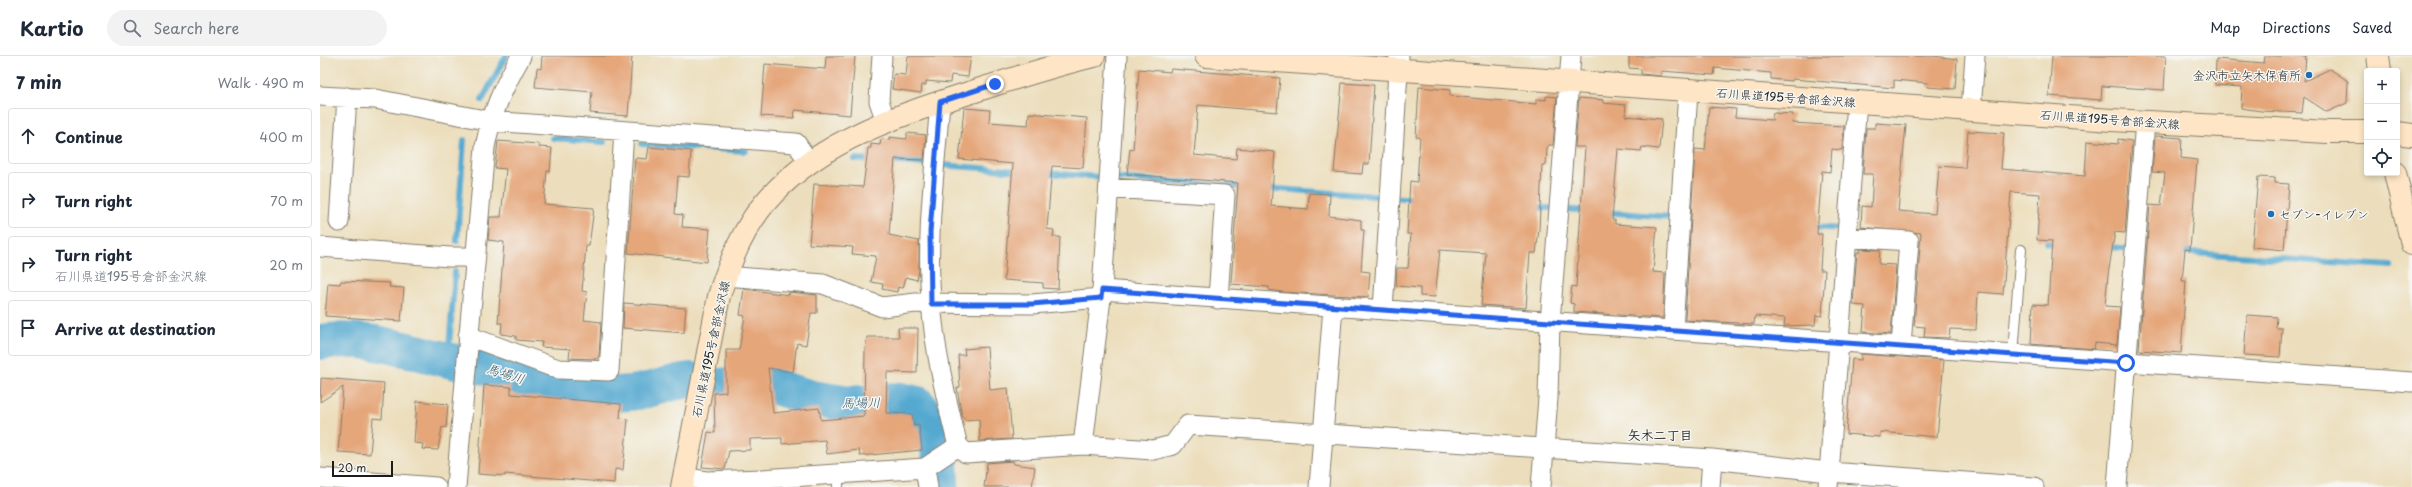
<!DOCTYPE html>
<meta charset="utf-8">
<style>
body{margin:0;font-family:"Playpen Sans","Klee One",sans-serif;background:#f2f2f3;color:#1f2937}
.controls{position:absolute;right:12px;top:12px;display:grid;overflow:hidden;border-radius:4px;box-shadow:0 2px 6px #0003}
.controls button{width:36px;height:36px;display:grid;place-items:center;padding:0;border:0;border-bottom:1px solid #e0e1e3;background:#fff;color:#1f2937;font:20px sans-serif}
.scale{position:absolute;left:12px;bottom:10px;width:61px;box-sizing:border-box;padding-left:4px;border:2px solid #1c1c1c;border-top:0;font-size:11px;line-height:14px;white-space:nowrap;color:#1c1c1c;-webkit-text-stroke:3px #f6f6f2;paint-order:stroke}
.stop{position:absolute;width:12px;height:12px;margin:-9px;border:3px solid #2563eb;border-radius:50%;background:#fff}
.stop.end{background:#2563eb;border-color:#fff;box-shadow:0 1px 4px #0008}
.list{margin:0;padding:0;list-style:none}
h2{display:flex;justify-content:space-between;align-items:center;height:52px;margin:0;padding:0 16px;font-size:17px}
h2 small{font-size:13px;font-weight:400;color:#747a83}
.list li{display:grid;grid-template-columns:26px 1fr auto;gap:12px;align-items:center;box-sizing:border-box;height:56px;margin:0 8px 8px;padding:0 8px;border:1px solid #e0e1e3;border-radius:4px}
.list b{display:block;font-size:15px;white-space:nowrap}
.list p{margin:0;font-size:13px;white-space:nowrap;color:#747a83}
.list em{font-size:13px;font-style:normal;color:#747a83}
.icon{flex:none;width:22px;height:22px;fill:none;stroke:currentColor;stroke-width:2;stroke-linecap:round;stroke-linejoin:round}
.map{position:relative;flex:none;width:2092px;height:431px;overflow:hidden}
header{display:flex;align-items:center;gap:24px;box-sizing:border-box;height:56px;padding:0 20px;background:#fff;border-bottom:1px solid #e0e1e3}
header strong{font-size:19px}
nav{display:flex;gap:22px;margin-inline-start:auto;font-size:14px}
.search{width:280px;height:36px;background:#f2f2f3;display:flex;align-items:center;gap:10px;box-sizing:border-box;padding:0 14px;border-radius:22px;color:#747a83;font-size:15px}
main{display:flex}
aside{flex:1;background:#fff}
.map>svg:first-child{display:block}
</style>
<header>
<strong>Kartio</strong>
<div class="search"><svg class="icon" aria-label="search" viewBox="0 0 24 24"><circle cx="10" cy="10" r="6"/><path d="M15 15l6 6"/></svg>Search here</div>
<nav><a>Map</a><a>Directions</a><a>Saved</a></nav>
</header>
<main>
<aside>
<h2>7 min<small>Walk · 490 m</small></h2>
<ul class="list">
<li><svg class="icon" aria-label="ahead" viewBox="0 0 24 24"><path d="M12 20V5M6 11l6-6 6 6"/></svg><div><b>Continue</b></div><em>400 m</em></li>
<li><svg class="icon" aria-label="right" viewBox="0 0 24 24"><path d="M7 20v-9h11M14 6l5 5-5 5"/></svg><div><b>Turn right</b></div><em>70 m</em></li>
<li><svg class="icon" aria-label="right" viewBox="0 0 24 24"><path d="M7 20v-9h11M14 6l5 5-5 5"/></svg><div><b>Turn right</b><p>石川県道195号倉部金沢線</p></div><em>20 m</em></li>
<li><svg class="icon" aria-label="arrive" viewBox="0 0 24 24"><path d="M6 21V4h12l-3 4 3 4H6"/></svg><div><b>Arrive at destination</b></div></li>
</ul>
</aside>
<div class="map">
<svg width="2092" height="431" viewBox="0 0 2092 431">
<rect width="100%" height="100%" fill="#f6f6f2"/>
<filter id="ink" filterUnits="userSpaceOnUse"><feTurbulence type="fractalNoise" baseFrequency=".025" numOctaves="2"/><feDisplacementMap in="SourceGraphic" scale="8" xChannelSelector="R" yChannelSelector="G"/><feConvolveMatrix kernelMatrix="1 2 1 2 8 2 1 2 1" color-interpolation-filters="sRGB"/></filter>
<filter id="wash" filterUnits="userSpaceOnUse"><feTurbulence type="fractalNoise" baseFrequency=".012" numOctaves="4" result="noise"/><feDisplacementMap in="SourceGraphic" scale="16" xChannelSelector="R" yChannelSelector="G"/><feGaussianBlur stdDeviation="0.9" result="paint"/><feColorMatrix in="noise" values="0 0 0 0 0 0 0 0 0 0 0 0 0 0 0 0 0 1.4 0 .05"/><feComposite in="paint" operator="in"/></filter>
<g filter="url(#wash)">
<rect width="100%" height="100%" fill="#ecdebc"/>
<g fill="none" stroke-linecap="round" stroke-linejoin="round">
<path stroke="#54a9d0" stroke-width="6" d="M162 44 186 0
M233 82 284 86
M322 88 426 95
M535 103 554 104
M567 105 700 115
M725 117 925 131
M944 132 1097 143
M1214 151 1268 155
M1285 156 1378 163
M1491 171 1526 173
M137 185 144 84
M1727 187 1740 188
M1785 191 1834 194
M1857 196 2071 210
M128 304 135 216"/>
<path stroke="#54a9d0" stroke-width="36" d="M0 286C44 279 85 294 128 304 147 309 166 310 185 315 198 319 211 327 224 330 252 338 299 341 327 334 342 331 355 325 371 324
M399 330 427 328 455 331 492 342 530 348 581 344 598 348 613 371 620 402 621 431"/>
</g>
<g id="blocks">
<path fill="#e5a679" d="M222 0H312L308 60 270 57 272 36 215 31 217 12 221 13Z
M506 0H535L530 59 475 54 474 62 441 60 445 8 505 13Z
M588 0H651L648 21 631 19 630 27 606 25V29H602L601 37 572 33 574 18 586 19Z
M1309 0H1613L1637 3 1635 33 1607 31 1608 27 1574 24V32L1473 23 1472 25 1451 23V17L1395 12 1394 19 1341 15V20L1321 18V13L1309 12Z
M1732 0H1846L1844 34 1782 30 1781 44 1729 40Z
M1945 0H1986L1984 25 2010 13 2028 25 2027 47 2007 56 1984 41 1982 57 1941 55 1921 52 1922 31 1895 29 1896 3 1944 7Z
M819 13 850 16 851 13 960 22 957 56 878 49 874 99 916 103 917 92 955 96 951 150 988 153 989 137 1010 138 1009 160 1041 164V174H1044L1041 215 1050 216 1048 241 962 236 949 234V231L911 228 918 127 807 118 810 93 813 94Z
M1022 27 1054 29 1049 108H1043L1042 118 1014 116Z
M1099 31 1130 34V40L1216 48V43L1226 44V40L1237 41 1233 89H1229L1227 92 1226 109H1222L1219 174 1216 197H1210L1206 252 1161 249 1166 197 1120 194 1115 241 1100 240V232L1076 230 1077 212H1088L1091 178H1087L1090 125 1097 126 1100 81H1096Z
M1259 42 1283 44V47L1306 49 1305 60 1342 63 1339 93 1322 91 1321 95 1298 93 1292 164H1295V168L1337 171 1333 216 1345 217 1343 262 1254 256V248L1250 247 1252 230 1256 231 1265 91H1255Z
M1389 51 1416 53 1415 61 1452 64 1453 57 1473 58 1472 67 1524 70 1522 94 1512 93 1510 116 1502 115 1497 178H1502L1500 214H1505L1502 260 1496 259 1495 269 1464 270 1465 262 1435 260 1434 268 1365 264 1375 93 1385 94Z
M644 52 670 54 669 66 708 69 709 57 767 62 763 112 732 110 727 173 734 174 733 181H740L738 233 723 232V227L684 224 693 108 639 103Z
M1555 67 1586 69 1578 155 1615 158 1619 110 1645 112 1648 75 1684 77 1681 113 1765 120 1767 85 1798 88V83L1812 85 1805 177 1795 176 1788 219 1785 250 1800 251 1797 289 1775 287 1774 293 1711 288 1713 248 1728 249 1732 185 1717 184 1720 138 1691 136 1683 238 1658 236 1656 274 1630 273 1629 282 1604 281 1605 271 1594 270 1601 177 1541 171 1542 150 1551 151 1553 118H1543L1546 72H1555Z
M587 77 606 79 604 104 575 103 569 179 599 185V215L597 224 586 221 583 232 578 231 577 236 562 233 563 228 551 226 556 200 532 198 533 191 489 188 491 166 494 128 543 131 548 92H551V88L560 89 561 83 569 84V81L587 83Z
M1835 80 1862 82 1861 102 1877 104 1870 194 1865 193 1862 225H1866L1861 297 1819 294 1830 149 1841 150 1845 117 1832 116Z
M178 85 219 88V91L232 92 230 115H227L224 148 274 152 269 190H266L262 235 267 236 264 264 281 266 279 301 276 303 249 302 250 293 221 291 222 286 196 284V280L181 278 182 267H178L184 186 168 184 170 161H181L186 113 175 112Z
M329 91 371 95 369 121 358 120 355 158 363 159 362 171 390 173 387 206 308 197 315 102 327 103Z
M1938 121 1955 122V127L1969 128 1964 194 1932 191Z
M1540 193 1560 194 1559 208 1576 209 1571 278 1543 276 1545 250 1533 249 1537 196 1539 197Z
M21 225 70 227 69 231 84 232 81 265 5 260 8 227 20 228Z
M424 233 469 239V236L497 239V257H491L486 289 477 287 473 316 448 312 453 357 499 352 501 364 544 360 545 293 547 281H579L578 272H598L597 317 567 316 566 357 592 358 594 370 599 369 602 394 540 400 539 394 507 398 505 384 462 388V382L430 383V394L409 395 405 413 382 411 388 376 395 377 394 337 406 336V294H419L425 260 420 259Z
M304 247 366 252 364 277 303 272Z
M1927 259 1957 261 1956 272H1962L1960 301 1924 299Z
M667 291 670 334 688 332 692 383 660 385 659 363 645 364 644 361H642L637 332 640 331 638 299H645L644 293Z
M1541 298 1624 304 1617 381 1560 376V381L1526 378 1532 303 1541 304Z
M1 322 64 327 62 363 53 362 50 398 18 396 23 331 0 346Z
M164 329 191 331V338L301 348 300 362 308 363 303 414 295 413 294 427 185 418V420L158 418Z
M97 345 128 348 126 372 122 371 118 394 102 393 103 388 94 387Z
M693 405 694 408 715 411 712 431H664L667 407Z"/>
</g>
</g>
<g filter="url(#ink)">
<use href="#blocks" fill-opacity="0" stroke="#847d6c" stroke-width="1"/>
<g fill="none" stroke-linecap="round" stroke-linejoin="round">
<defs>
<path id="lane" d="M1693 298 1701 194
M518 417V431"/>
<path id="street" d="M562 0 559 45 566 65
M0 40 55 43 170 65 476 87 489 106
M620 46C615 112 606 178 611 244 614 293 626 342 638 390
M1651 53 1655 0
M789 132 905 139 898 243
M19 166 27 41
M1527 181 1589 185 1581 290
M0 191 130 201H154
M405 220 503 228 562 251 596 247 712 248 781 242
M782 234 2092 326
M1063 254 1079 0
M1353 273 1368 35
M148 280 238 313 289 315 304 75
M763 389 782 234 797 0
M605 412 608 431
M364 421 387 425 442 423 605 412 638 390 646 397 763 389 833 394 853 389 868 369 1392 403 1509 416 1714 431
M0 422 116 431
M136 431 165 91C172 55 183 32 201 0
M999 431 1013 251
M1221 431 1228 342 1230 266 1251 0
M1390 431 1392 403
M1508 431 1537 46
M1797 431 1825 65"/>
<path id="secondary" d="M886 0 1792 64 2008 76H2047
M2058 0 2060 15
M2077 77 2092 79
M2075 117 2092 188
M362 431 399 240C410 204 425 168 450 141 503 83 582 58 655 35 695 22 734 9 774 0"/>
</defs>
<use href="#lane" stroke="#847d6c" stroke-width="12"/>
<use href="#street" stroke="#847d6c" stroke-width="21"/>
<use href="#secondary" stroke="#847d6c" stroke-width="24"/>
<use href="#lane" stroke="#fff" stroke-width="10"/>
<use href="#street" stroke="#fff" stroke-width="19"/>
<use href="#secondary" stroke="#fee5c5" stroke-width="22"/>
</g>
</g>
<g fill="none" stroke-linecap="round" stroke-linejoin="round" filter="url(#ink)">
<path stroke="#2563eb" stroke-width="5" d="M675 28 620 46 610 176 611 248H712L781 242 782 234 1806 307"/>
</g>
<g fill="#1f6fb2" stroke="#f6f6f2" stroke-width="1.5">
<circle cx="1989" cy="19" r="4"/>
<circle cx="1951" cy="158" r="4"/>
</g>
<g text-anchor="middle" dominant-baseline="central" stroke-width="3" stroke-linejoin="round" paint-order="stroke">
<g font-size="12" fill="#1c1c1c" stroke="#f6f6f2" text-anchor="end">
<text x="1981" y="19">金沢市立矢木保育所</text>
<text x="1959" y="158" text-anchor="start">セブン-イレブン</text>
</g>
<g font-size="12" fill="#1c1c1c" stroke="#f6f6f2">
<text transform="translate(1466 41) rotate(4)">石川県道195号倉部金沢線</text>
<text transform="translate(1790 63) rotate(4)">石川県道195号倉部金沢線</text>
<text transform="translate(390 293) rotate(-78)">石川県道195号倉部金沢線</text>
</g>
<g font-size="13" font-style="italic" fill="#355b6d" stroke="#f6f6f2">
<text transform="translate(186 317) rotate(17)">馬場川</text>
<text transform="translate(541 346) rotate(-1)">馬場川</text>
</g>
<g font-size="13" font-weight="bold" fill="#1c1c1c" stroke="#f6f6f2">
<text x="1340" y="378">矢木二丁目</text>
</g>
</g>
</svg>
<div class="controls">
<button>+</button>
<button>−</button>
<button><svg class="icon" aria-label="locate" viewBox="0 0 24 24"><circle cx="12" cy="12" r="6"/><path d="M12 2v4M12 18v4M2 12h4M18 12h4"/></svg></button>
</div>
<div class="scale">20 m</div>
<div class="stop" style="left:1806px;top:307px"></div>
<div class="stop end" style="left:675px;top:28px"></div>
</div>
</main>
